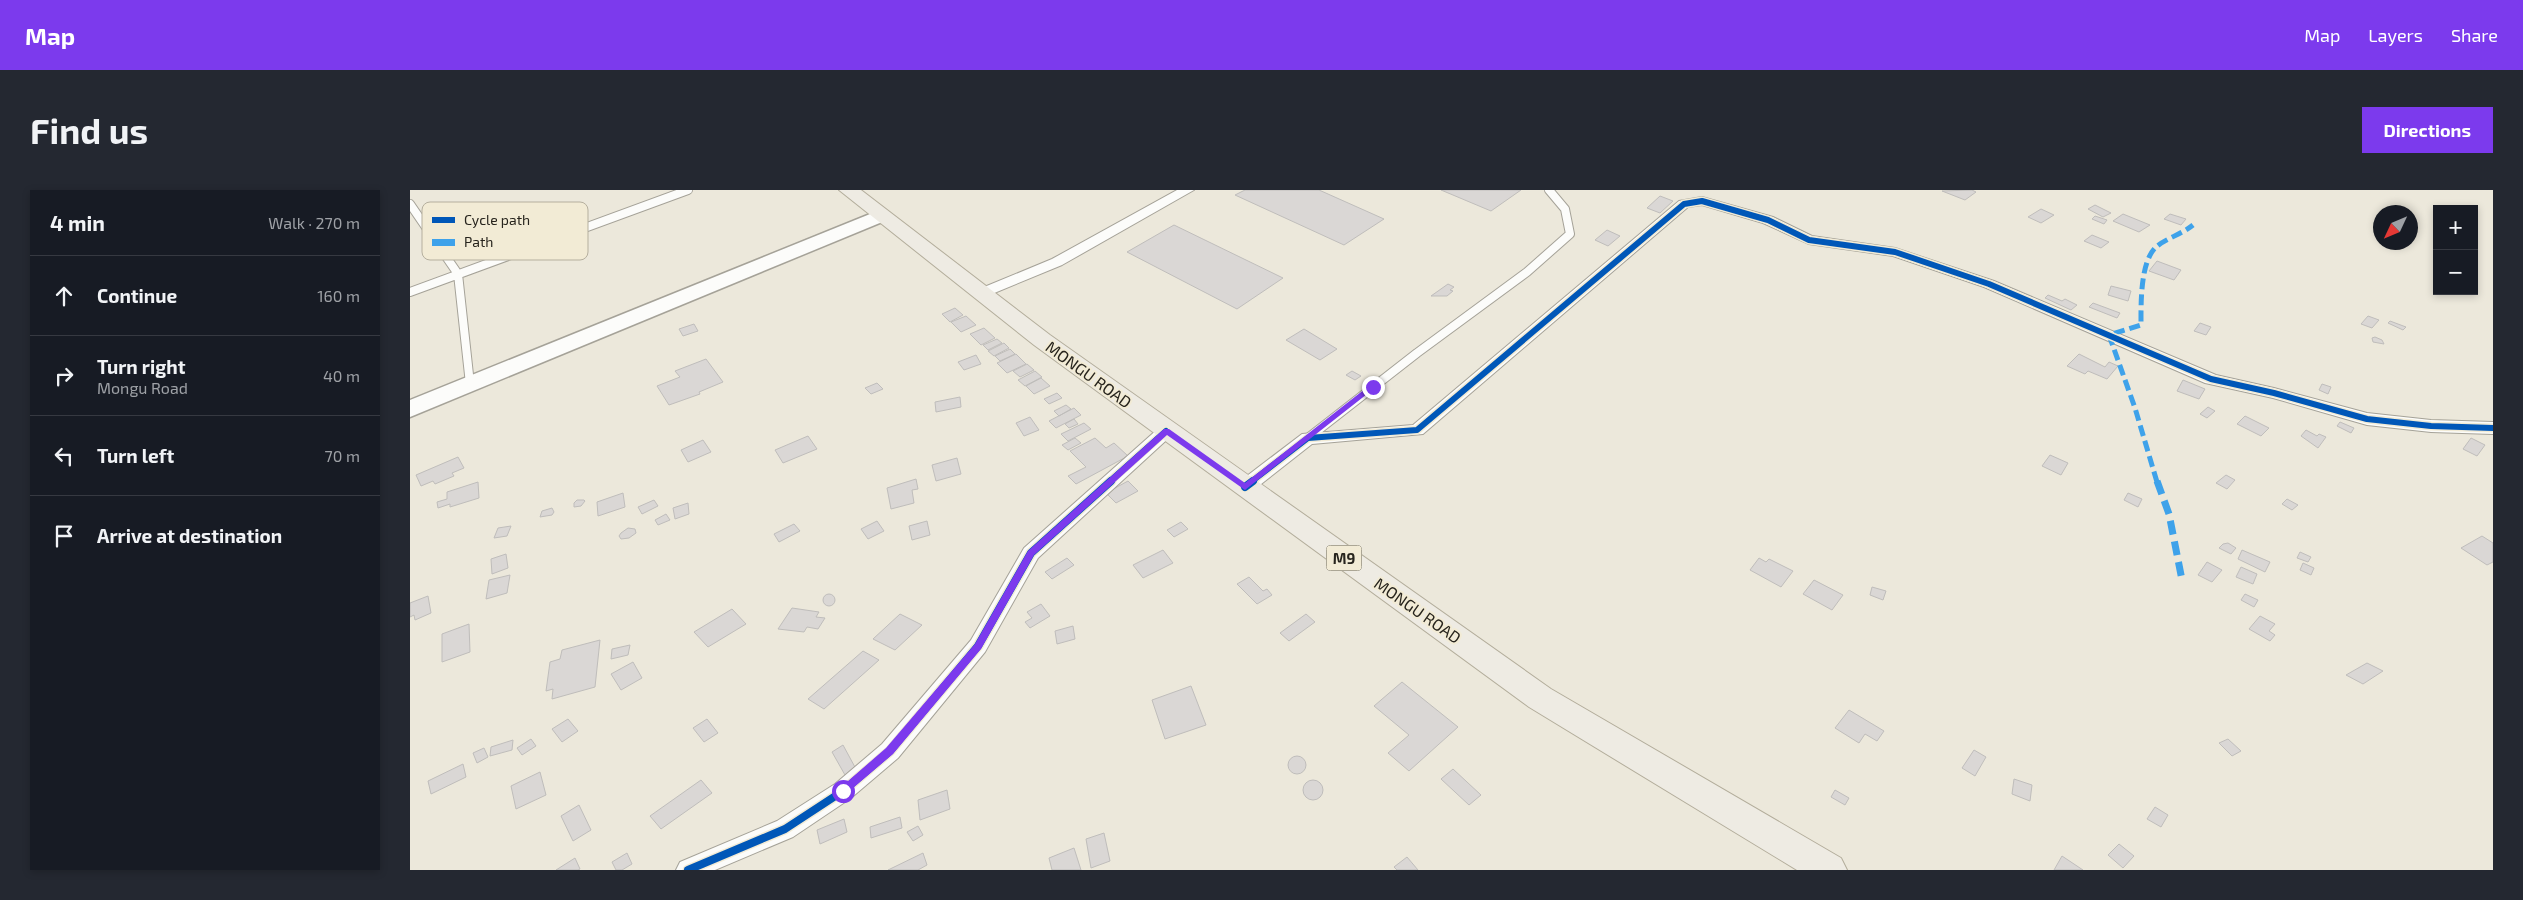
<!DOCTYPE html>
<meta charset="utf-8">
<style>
body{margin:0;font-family:"Exo 2",sans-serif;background:#242831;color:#f1f3f6}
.controls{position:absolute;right:15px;top:15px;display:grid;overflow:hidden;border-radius:0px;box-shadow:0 2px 8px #0003}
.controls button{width:45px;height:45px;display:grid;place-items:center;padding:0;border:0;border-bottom:1px solid #363941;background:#171b24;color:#f1f3f6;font:25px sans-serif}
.compass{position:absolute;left:1963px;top:15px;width:45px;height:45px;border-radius:50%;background:#171b24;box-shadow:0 2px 8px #0003;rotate:226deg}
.stop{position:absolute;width:15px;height:15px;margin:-11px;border:4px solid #7c3aed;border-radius:50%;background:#fff}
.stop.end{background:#7c3aed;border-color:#fff;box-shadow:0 1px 5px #0008}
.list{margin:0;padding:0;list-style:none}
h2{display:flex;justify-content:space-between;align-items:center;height:65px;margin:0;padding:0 20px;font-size:21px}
h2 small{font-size:16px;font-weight:400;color:#9ea1a6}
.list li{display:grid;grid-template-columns:32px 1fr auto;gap:15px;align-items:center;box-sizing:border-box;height:80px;padding:0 20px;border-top:1px solid #363941}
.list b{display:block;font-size:19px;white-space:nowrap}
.list p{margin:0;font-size:16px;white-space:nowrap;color:#9ea1a6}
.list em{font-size:16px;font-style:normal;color:#9ea1a6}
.icon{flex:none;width:28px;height:28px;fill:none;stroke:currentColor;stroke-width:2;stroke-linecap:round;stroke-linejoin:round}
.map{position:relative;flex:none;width:2083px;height:680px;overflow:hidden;border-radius:0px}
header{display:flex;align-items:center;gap:30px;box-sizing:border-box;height:70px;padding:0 25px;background:#7c3aed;color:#fff}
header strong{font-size:24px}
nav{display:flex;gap:28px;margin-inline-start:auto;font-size:18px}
.intro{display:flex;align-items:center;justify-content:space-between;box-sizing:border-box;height:120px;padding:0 30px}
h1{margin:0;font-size:35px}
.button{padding:12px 22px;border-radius:0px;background:#7c3aed;color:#fff;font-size:18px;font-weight:700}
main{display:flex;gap:30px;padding:0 30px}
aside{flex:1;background:#171b24;border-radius:0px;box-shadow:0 2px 8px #0003}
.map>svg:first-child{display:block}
</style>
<header>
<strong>Map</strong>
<nav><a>Map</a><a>Layers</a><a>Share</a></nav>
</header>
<div class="intro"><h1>Find us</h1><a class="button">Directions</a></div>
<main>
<aside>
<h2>4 min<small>Walk · 270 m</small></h2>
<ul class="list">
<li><svg class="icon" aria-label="ahead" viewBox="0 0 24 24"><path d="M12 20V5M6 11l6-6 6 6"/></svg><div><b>Continue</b></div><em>160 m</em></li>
<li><svg class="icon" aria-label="right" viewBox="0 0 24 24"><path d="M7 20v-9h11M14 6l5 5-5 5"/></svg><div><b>Turn right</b><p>Mongu Road</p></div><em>40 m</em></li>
<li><svg class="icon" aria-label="left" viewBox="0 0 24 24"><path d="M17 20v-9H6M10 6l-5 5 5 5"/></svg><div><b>Turn left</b></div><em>70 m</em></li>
<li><svg class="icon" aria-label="arrive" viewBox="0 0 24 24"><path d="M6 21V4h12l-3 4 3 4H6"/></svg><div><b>Arrive at destination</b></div></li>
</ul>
</aside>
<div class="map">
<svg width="2083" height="680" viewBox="0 0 2083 680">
<rect width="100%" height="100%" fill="#ece8db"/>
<path fill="#dad7d5" stroke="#bfbdbb" d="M835 0H909L974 29 934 55 825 5Z
M1031 0H1111L1081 21Z
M1562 0 1566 2 1555 10 1532 1Z
M1250 6 1263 11 1250 23 1237 18Z
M1685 15 1701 23 1693 27 1678 19Z
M1631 19 1644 25 1631 33 1618 27Z
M1713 24 1740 35 1729 42 1703 31Z
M1760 24 1776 29 1771 35 1754 29Z
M1685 26 1697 30 1694 34 1682 29Z
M764 35 873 88 827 119 717 62Z
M1197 40 1210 46 1198 56 1185 50Z
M1682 45 1699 52 1691 58 1674 51Z
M1747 71 1771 80 1764 90 1739 81Z
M1038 94 1044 97 1040 100 1043 101 1037 106H1021Z
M1701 96 1721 101 1718 111 1698 105Z
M1638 105 1652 111 1655 109 1667 115 1661 120 1635 108Z
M1683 113 1710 123 1707 128 1679 117Z
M545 118 553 125 540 132 532 124Z
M556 126 566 135 551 142 541 132Z
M1958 126 1969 130 1962 138 1951 134Z
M1980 131 1996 137 1993 140 1978 133Z
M1790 133 1801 137 1796 145 1784 141Z
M284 134 288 141 273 146 269 139Z
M574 138 585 148 571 155 560 144Z
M894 139 927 159 910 170 876 150Z
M1965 147 1972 150 1974 154 1963 152 1962 148Z
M587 149 592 153 578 160 573 155Z
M594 153 599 158 584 166 578 161Z
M600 159 605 164 590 171 585 166Z
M606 164 616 174 597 183 587 173Z
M1669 164 1695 177 1699 172 1708 176 1697 189 1678 181 1675 184 1657 176Z
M566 165 571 174 554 180 548 172Z
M296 169 313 192 289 202 290 204 259 215 247 196 270 187 265 181Z
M617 174 624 180 610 187 603 181Z
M625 181 632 187 615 196 608 190Z
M942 181 951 186 945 190 936 185Z
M631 188 640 196 624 204 616 196Z
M1773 190 1795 199 1789 209 1767 201Z
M467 193 473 199 461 204 455 198Z
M1912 194 1921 197 1918 204 1909 200Z
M647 203 652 208 639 214 634 209Z
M550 207 551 217 526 222 525 212Z
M656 215 661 219 649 226 644 221Z
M1798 217 1805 221 1797 228 1790 224Z
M664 218 671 225 646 238 639 231Z
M1835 226 1859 238 1851 246 1827 234Z
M620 227 629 240 614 246 606 233Z
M664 229 668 234 659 238 655 234Z
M1930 232 1944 238 1941 243 1927 236Z
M674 233 681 239 658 251 651 244Z
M1896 240 1907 246 1909 244 1916 247 1908 258 1891 246Z
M398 246 407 259 373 273 365 260Z
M665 248 671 253 658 260 652 255Z
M685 248 696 258 704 253 718 266 666 294 658 286 676 277 660 261Z
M2061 248 2075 255 2067 266 2053 259Z
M293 250 301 262 278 272 271 260Z
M1640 265 1658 273 1651 285 1632 276Z
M48 267 54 278 42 283 44 286 25 294 23 291 11 296 6 285Z
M547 268 551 284 526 291 522 275Z
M1816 285 1825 290 1817 299 1806 293Z
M506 289 508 299 502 300 504 313 481 319 477 298Z
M718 291 728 301 706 313 696 303Z
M68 292 69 308 40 317V314L28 318 27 312 37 309V302Z
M213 303 215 317 188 326 187 312Z
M1718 303 1732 309 1728 317 1714 310Z
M1877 309 1888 315 1882 320 1872 314Z
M167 310H174L175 311 171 316 164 317V313Z
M244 310 248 316 232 324 228 317Z
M278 313 279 324 265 329 263 318Z
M142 318 144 322 142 325 130 327 132 321Z
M256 324 260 330 248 335 245 330Z
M467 331 474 341 458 349 451 339Z
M517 331 520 345 502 350 499 336Z
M771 332 778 339 764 347 757 340Z
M384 334 390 341 369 352 364 344Z
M101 336 97 346 84 348 88 338Z
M218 338 225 339 226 343 219 348 211 349 209 346 211 343Z
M2072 346 2083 353V372L2077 375 2051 358Z
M1818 353 1826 358 1821 364 1809 358 1813 354Z
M753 360 763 373 733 388 723 375Z
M1832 360 1860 372 1855 382 1828 369Z
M1890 362 1901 367 1898 372 1887 368Z
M96 364 98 378 82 384 81 369Z
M657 368 664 375 642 389 635 382Z
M1349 368 1356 372 1359 369 1383 381 1371 397 1340 380Z
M1797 372 1812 380 1802 392 1788 385Z
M1893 373 1904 378 1901 385 1890 380Z
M1831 377 1847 384 1843 394 1826 387Z
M100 385 97 403 76 409 79 390Z
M839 387 853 401 857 399 862 405 847 414 827 394Z
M1404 390 1433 405 1422 420 1393 404Z
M1462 397 1476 401 1473 410 1460 405Z
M1835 404 1848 410 1844 417 1831 410Z
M413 410a6 6 0 1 1 12 0a6 6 0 1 1-12 0Z
M18 406 21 423 5 430 4 425 0 427V413Z
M631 414 640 426 620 438 615 432 622 428 617 422Z
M382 418 409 422 406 427 415 428 408 439 397 437 394 442 368 439Z
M322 419 336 434 298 457 284 442Z
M490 424 512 435 485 460 463 449Z
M896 424 905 432 879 451 870 443Z
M1850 426 1865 434 1859 441 1865 445 1860 451 1839 439Z
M59 434 60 462 32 472V444Z
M663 436 665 449 647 454 645 441Z
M190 450 185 497 142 509 143 499 136 501 140 472 150 469 152 460Z
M220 455 218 465 201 469 202 459Z
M453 461 469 470 414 519 398 509Z
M223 472 232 488 211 500 201 484Z
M1957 473 1973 481 1953 494 1936 485Z
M992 492 1048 537 999 581 978 563 999 545 964 516Z
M781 496 796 535 755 549 742 510Z
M1439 520 1474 541 1467 551 1455 544 1449 553 1425 538Z
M158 529 168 541 152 552 142 539Z
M297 529 308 543 294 552 283 538Z
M121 549 126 556 112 565 107 558Z
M1818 549 1831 561 1822 566 1809 553Z
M103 550 102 560 80 566 81 557Z
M433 555 446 579 435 585 422 562Z
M74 558 78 567 67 573 63 563Z
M1564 560 1576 567 1565 586 1552 578Z
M878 575a9 9 0 1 1 18 0a9 9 0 1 1-18 0Z
M53 574 56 587 21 604 18 591Z
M1043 579 1071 605 1059 615 1031 589Z
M130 582 136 605 106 619 101 596Z
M1604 589 1622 595 1620 611 1602 604Z
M291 590 302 603 251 639 240 626Z
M893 600a10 10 0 1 1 20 0a10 10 0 1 1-20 0Z
M537 600 540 619 510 630 508 610Z
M1425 600 1439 608 1435 615 1421 607Z
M169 615 181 640 163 651 151 626Z
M1745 617 1758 625 1751 637 1737 629Z
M490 627 492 638 461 648 460 637Z
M434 629 437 642 410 654 407 640Z
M508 636 513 645 503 651 497 642Z
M694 643 700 671 681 678 676 649Z
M1709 654 1724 666 1713 678 1698 665Z
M664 658 671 680H642L639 668Z
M217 663 222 674 212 680H206L202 672Z
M513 663 517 675 508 680H478Z
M1652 666 1673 680H1644Z
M997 667 1008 680H987L984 677Z
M165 668 170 679 168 680H146Z"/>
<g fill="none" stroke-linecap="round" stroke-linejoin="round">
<defs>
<path id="service" d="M0 14 48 84 60 194
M0 102 278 0
M898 248 1007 163 1117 82 1160 44 1155 19 1139 0"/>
<path id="minor" d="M767 0H784L652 75 577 106 572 108 564 103 567 100 642 69Z
M1292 7 1363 27 1402 46 1485 58 1584 91 1806 185 1864 198 1957 223 2021 230 2083 232V244L2021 242 1957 235 1863 208 1795 193 1574 97 1483 66 1399 54 1353 33 1292 15 1278 17 1013 244 902 254 841 302 835 303 829 302 826 297 829 292 892 244 1003 235 1269 11Z
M756 235 762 237 765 241 762 245 628 368 575 462 488 568 441 608 383 647 305 680H266L270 672 367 631 425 594 472 554 561 450 614 358 750 237Z"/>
<path id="secondary" d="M470 20 477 22 480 26 477 30 0 227V210Z"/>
<path id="primary" d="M429 0H451L640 145 1141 499 1431 668 1437 680H1387L1119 517 624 155Z"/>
</defs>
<use href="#service" stroke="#a5a298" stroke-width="10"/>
<use href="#minor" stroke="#a5a298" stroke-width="2"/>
<use href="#secondary" stroke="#a5a298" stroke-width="3"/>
<use href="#primary" stroke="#b3ad9b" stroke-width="2"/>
<use href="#service" stroke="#fcfcfa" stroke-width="8"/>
<use href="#minor" fill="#fcfcfa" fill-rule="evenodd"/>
<use href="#secondary" fill="#fcfcfa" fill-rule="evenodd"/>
<use href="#primary" fill="#eeebe3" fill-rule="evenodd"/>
<path stroke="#3ea2ea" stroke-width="5" stroke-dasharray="11 5" stroke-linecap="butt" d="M1747 292 1725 218 1699 145 1731 135C1731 114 1730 72 1746 57 1755 49 1772 44 1783 35"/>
<path stroke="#3ea2ea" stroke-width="7" stroke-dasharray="14 7" stroke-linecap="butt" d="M1747 291 1759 324 1772 390"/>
<defs>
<path id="cycleway-far1" d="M699 292 756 241
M841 292 898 248 1007 240 1274 14 1292 11 1358 30 1399 50 1485 62 1579 94 1801 189 1864 203 1957 229 2021 236 2083 238"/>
<path id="cycleway" d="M835 297 843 291
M278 680 375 639 433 601 480 561 568 456 621 363 701 291"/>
</defs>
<use href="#cycleway-far1" stroke="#f2ebd5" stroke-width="9"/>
<use href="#cycleway" stroke="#f2ebd5" stroke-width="11"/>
<use href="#cycleway-far1" stroke="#0057b8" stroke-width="6"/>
<use href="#cycleway" stroke="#0057b8" stroke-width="8"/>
</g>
<path fill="#7c3aed" d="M960 195 966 197 835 300 757 245 624 365 571 459 483 564 436 604H430V598L476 558 565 454 618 361 754 239H759L835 293Z"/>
<g text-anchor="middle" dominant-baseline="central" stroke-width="4" stroke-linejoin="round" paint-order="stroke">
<rect fill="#f2ebd5" stroke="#646054" stroke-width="1" x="916.5" y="355.5" width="35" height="25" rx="4"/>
<g font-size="15" font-weight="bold" fill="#27241d">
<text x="934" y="368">M9</text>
</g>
<g font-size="16" fill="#27241d" stroke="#f2ebd5">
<text transform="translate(679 184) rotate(36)">MONGU ROAD</text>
<text transform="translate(1008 420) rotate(35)">MONGU ROAD</text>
</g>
</g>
<rect x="12" y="12" width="166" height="58" rx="8" fill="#f2ebd5" stroke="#b5af9e" stroke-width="1"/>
<rect x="22" y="27" width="23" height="6" fill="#0057b8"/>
<rect x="22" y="49" width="23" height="7" fill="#3ea2ea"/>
<g font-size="14" fill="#27241d">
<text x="54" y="35">Cycle path</text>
<text x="54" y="57">Path</text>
</g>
</svg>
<div class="controls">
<button>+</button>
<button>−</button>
</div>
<svg class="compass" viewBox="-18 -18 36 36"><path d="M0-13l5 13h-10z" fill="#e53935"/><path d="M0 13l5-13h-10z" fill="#9ea1a6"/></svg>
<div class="stop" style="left:433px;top:601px"></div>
<div class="stop end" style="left:963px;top:197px"></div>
</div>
</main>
